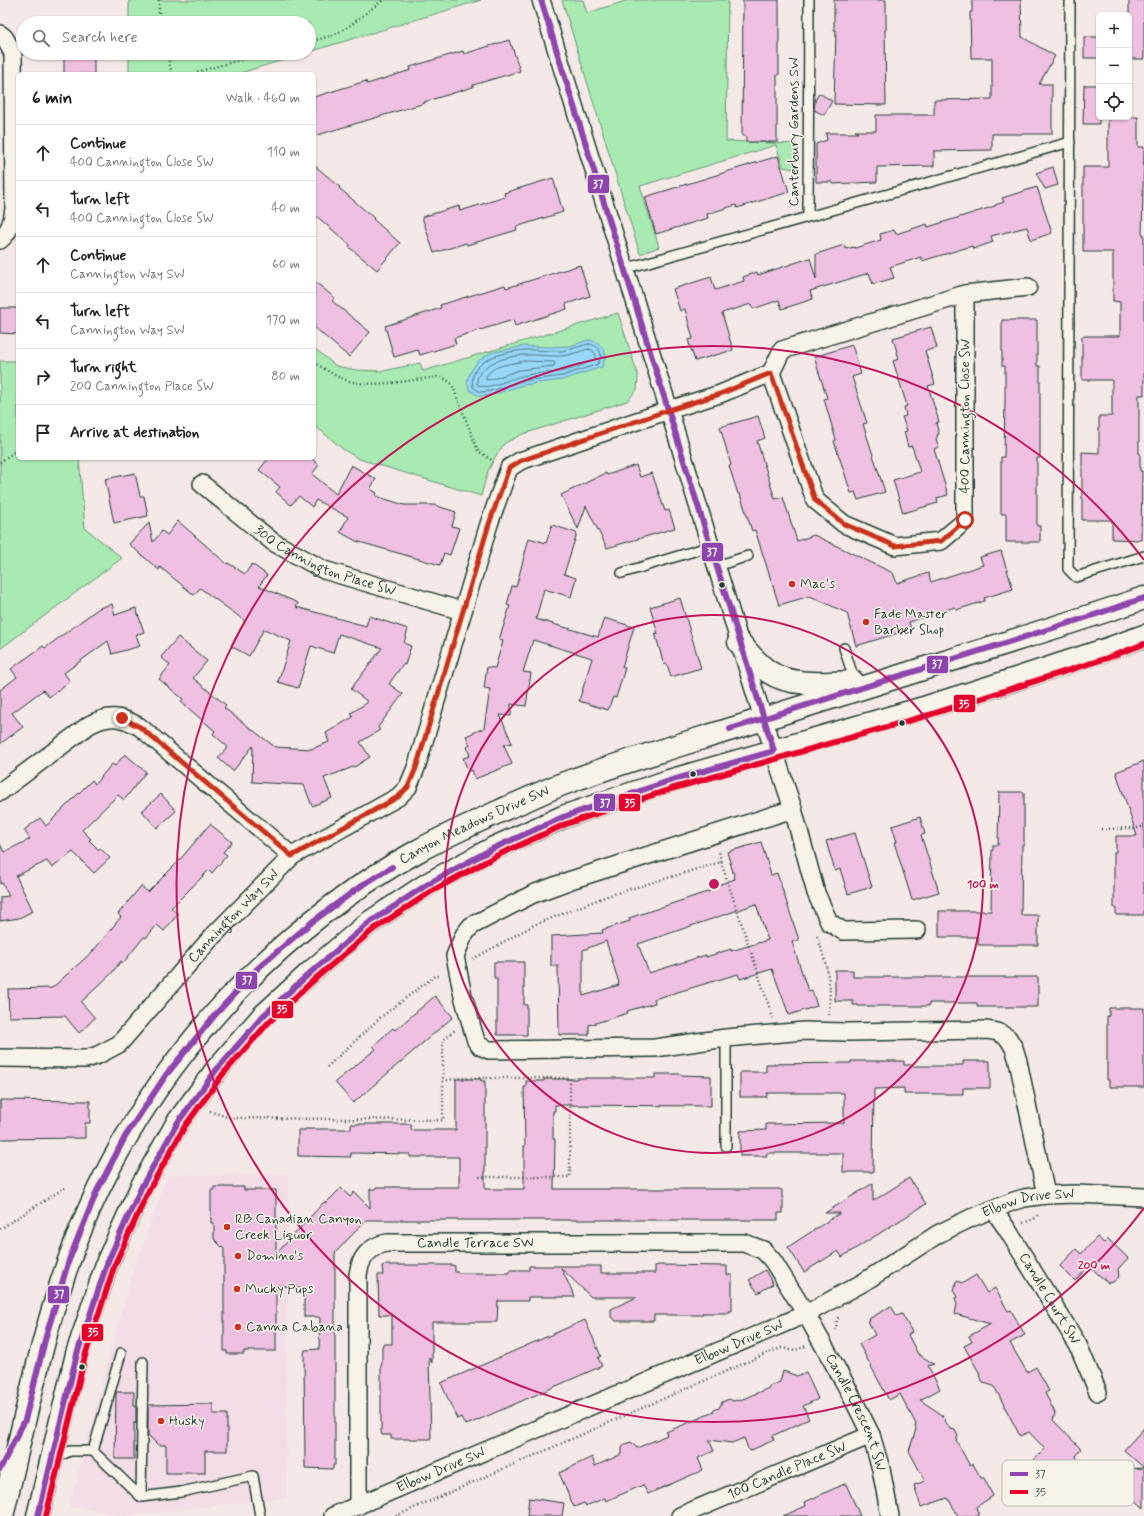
<!DOCTYPE html>
<meta charset="utf-8">
<style>
body{margin:0;font-family:Mynerve,sans-serif;background:#f2f2f2;color:#222}
.controls{position:absolute;right:12px;top:12px;display:grid;overflow:hidden;border-radius:6px;box-shadow:0 1px 3px #0004}
.controls button{width:36px;height:36px;display:grid;place-items:center;padding:0;border:0;border-bottom:1px solid #e0e0e0;background:#fff;color:#222;font:20px sans-serif}
.stop{position:absolute;width:12px;height:12px;margin:-9px;border:3px solid #c8321e;border-radius:50%;background:#fff}
.stop.end{background:#c8321e;border-color:#fff;box-shadow:0 1px 4px #0008}
.list{margin:0;padding:0;list-style:none}
h2{display:flex;justify-content:space-between;align-items:center;height:52px;margin:0;padding:0 16px;font-size:17px}
h2 small{font-size:13px;font-weight:400;color:#767676}
.list li{display:grid;grid-template-columns:26px 1fr auto;gap:12px;align-items:center;box-sizing:border-box;height:56px;padding:0 16px;border-top:1px solid #e0e0e0}
.list b{display:block;font-size:15px;white-space:nowrap}
.list p{margin:0;font-size:13px;white-space:nowrap;color:#767676}
.list em{font-size:13px;font-style:normal;color:#767676}
.icon{flex:none;width:22px;height:22px;fill:none;stroke:currentColor;stroke-width:2;stroke-linecap:round;stroke-linejoin:round}
.map{position:relative;flex:none;width:1144px;height:1516px;overflow:hidden}
.search{position:absolute;background:#fff;box-shadow:0 1px 3px #0004;left:16px;top:16px;width:300px;height:44px;display:flex;align-items:center;gap:10px;box-sizing:border-box;padding:0 14px;border-radius:22px;color:#767676;font-size:15px}
.panel{position:absolute;background:#fff;box-shadow:0 1px 3px #0004;left:16px;top:72px;width:300px;height:388px;border-radius:6px}
.map>svg:first-child{display:block}
</style>
<div class="map">
<svg width="1144" height="1516" viewBox="0 0 1144 1516">
<rect width="100%" height="100%" fill="#f5e9e7"/>
<filter id="ink" filterUnits="userSpaceOnUse"><feTurbulence type="fractalNoise" baseFrequency=".025" numOctaves="2"/><feDisplacementMap in="SourceGraphic" scale="8" xChannelSelector="R" yChannelSelector="G"/><feConvolveMatrix kernelMatrix="1 2 1 2 8 2 1 2 1" color-interpolation-filters="sRGB"/></filter>
<g filter="url(#ink)">
<path fill="#f3dde6" d="M288 1174 286 1498 126 1516 69 1507 131 1276 168 1175Z"/>
<path fill="#a9eab3" stroke="#649474" d="M129 0H481L309 52V23H129Z
M562 0H583L587 13 629 0H728L726 141 796 144 794 169 783 167 776 145 640 186 659 247 640 254Z
M129 53H306L237 74H129Z
M618 313 638 375 637 390 627 401 523 434 505 443 497 454 488 471 481 496 359 459 344 450 314 425V348L336 366 356 370 383 371 420 363 423 371Z
M0 361H18V458H79L85 528 122 558 0 649Z"/>
<path fill="#96d6f7" stroke="#6699a9" d="M588 340C598 341 602 346 606 355L602 367 562 380 523 385 492 395 479 396 469 390 467 380 471 371 478 361 490 353 524 346 549 347 570 346Z"/>
<g fill="none" stroke-linecap="round" stroke-linejoin="round">
<path stroke="#4f7a82" stroke-width="1" d="M589 344C596 345 600 349 601 356L598 364 562 376 522 381 491 391 480 392 473 387C467 360 504 352 524 350 536 349 549 352 562 351 571 350 579 346 589 344Z
M589 349 592 350 596 355 595 359C584 365 571 370 559 372 547 373 534 373 522 376 510 378 487 392 477 384 475 363 510 356 525 355 538 354 550 357 562 356 572 355 580 351 589 349Z
M525 361 554 362 555 364 554 366 520 370 489 380 485 379C490 364 512 364 525 361Z"/>
</g>
<path fill="#efc0e2" stroke="#1f3d34" fill-rule="evenodd" d="M743 0H779V75H777V142H746V136H742Z
M834 0H886V30H885L886 105 834 104 836 30H834Z
M972 0H1021L1022 37 1055 56 1039 84H1052V134H992V150L934 151V166L877 167V182L832 184V182H816V144L827 140 826 133H858L855 131H876V115H934V100L992 99V58H971L970 12H972Z
M1129 0H1144V59H1129Z
M1084 37H1099V58H1084Z
M509 40 511 46H512L520 71 473 85V87L424 102 425 103 314 136V97L366 81 367 84 411 70 410 67 463 51 464 54Z
M64 53H94V74H64Z
M1084 85H1099V124H1083Z
M819 93 832 101 824 115 814 110 815 101Z
M1108 117H1138V147H1144L1142 234H1144V395H1139V453H1140V471H1142L1141 540 1112 539V520H1082V452L1099 453V416H1112V380H1082V336H1120V302L1113 301V252H1083V167H1108Z
M778 156 789 192 737 208 736 205 707 214 708 218 656 234 645 197Z
M314 165 340 187 339 188 374 218 373 219 400 243 377 270 349 247 350 245 314 214Z
M1053 167 1058 185 1045 189 1036 173Z
M553 178 563 212 516 227 517 230 467 245 466 243 434 253 422 217 459 206 460 211 505 197 504 193Z
M1037 187 1052 233 1031 240 1027 227 991 236 993 242 973 249 972 246 922 261 921 257 890 267 894 278 873 284 869 273 810 291 813 299 782 309 779 300 753 309 751 304 722 313 733 350 695 361 688 340 693 339 685 309 680 311 673 289 711 277 715 290 744 281 743 277 757 272 758 275 810 258 816 279V254L844 245 846 249 854 247 855 248 881 240 880 234 894 230 896 234 927 224 928 227 995 206V205L1004 202 1002 198Z
M580 265 590 296 566 304 567 309 515 326 513 320 454 338 456 344 420 355 418 350 394 357 385 326 441 308 440 305 505 285 506 288Z
M314 281 335 298 332 301 370 332 349 357 314 327Z
M0 308H18V334L0 333Z
M1002 320H1037V366H1040V458H1037V526H1040V542H1006V514H1001V457H1004L1005 401V366H1002Z
M931 327 937 348 925 351 935 384 928 386 939 422 936 423 939 434 937 435V438L936 439 939 447 934 449 948 495 937 498 938 503 903 513 893 480 920 472 912 446 908 447 904 432 907 431 902 417 906 416 904 407 907 406 893 361 899 359 893 338Z
M852 345 861 374 852 377 867 423 863 424 885 492 858 500 855 492 851 493 834 441 836 440 824 399 827 398 814 357Z
M758 416 765 438 757 441 775 499 783 497 797 541 814 535 893 573 897 583 928 573 931 582 983 565 980 557 1001 551 1013 589 984 598 985 601 956 610 955 607 909 622 911 629 856 646 847 613 810 596 779 605 755 530 752 531 740 494H738L729 466 731 465 720 427Z
M269 458H311L319 465 312 474 336 494 351 465 376 479 370 489 377 493 376 496 404 505H434L456 512 452 526 459 528 450 555 444 553 440 565 356 541 340 532 348 517 316 500 312 507 299 496 291 505 276 492 280 487 259 470Z
M636 465 640 477 652 473 665 511 669 510 675 528 607 548 586 506 578 529 561 495 606 473 607 475Z
M135 473 140 496H144L148 516 114 523 105 479Z
M178 521 227 564 228 563 245 574 252 564 267 575 259 586 298 603 296 607 366 626 369 616 408 629 404 643 411 646 405 665 403 664 389 684 403 694 378 727 380 730 360 742 370 757 356 766 324 778 332 798 312 806 304 785 252 782 253 746 233 771 218 758 228 747 213 734 215 731 181 702 183 699 159 679 170 665 161 657 178 637 207 661 193 678 226 705 224 708 275 747 311 749 329 742 326 733 353 717 351 713 368 702 351 689 382 648 339 634 333 653 311 646 298 688 278 682 291 641 264 629 249 656 231 646 245 621 200 588 194 595 160 567 159 570 129 544 149 523 153 542 162 531 167 535Z
M552 525 577 533 564 574 576 578 571 597 544 589 536 619 598 637 604 618 634 627 622 667 625 668 616 698 613 697 608 710 579 701 592 658 533 640 523 672 531 673 526 706 511 704V716L500 715 512 743 504 745 512 764 475 779 472 770 468 771 463 758 470 756 467 747 470 745 466 736 484 728 490 689 484 688 487 667 495 668 503 641 499 640 510 606 507 605 512 586 516 587 529 538 546 543Z
M680 598 701 668 671 677 667 664 664 665 655 633 658 634 650 607Z
M112 604 115 615 136 608 144 632 136 635 140 646 112 654 108 641 64 673 70 681 49 697 43 690 12 713 23 727 0 744V690L17 677 11 669 43 646 45 648 99 608Z
M125 754 146 772 124 800 118 795 82 830 91 839 89 840 99 850 100 848 110 858 94 873 73 852 52 868 47 861 16 876 33 911 19 918 0 921V897L9 896 2 883 0 884V844L4 852 30 839 24 830 40 818 46 826 92 780 95 784 112 764 115 766Z
M1144 761V915H1116V908H1114V852H1116V836H1137L1116 772Z
M999 792H1024V845H1022L1021 915H1038V945H978V937H939V911H991L992 850H993V845H998Z
M161 794 176 811 157 828 142 811Z
M920 817 925 834 921 835 939 892 912 900 894 842H897L892 826Z
M210 824 232 842 223 852 227 855 212 873 209 870 171 908 178 914 164 931 157 925 146 938 144 937 123 963 121 961 111 974 81 1002 95 1018 79 1033 65 1016 9 1017 8 989 52 988 93 951 121 917 118 914 141 886 148 892 178 862Z
M855 833 872 887 848 894 840 869 835 871 826 841Z
M761 842 771 875 777 873 799 940 792 942 808 991 812 990 817 1006 789 1015 772 969 740 979 738 974 654 999 655 1003 627 1011 628 1013 589 1025V1035H559L558 966H551V936L603 933 602 930 630 921 629 918 710 891 709 888 735 879 727 852ZM756 904 768 940 731 951V949L706 957V955L649 973 638 944ZM606 941 619 983H618L619 985 583 996V950Z
M494 962H524V1005H527V1035H497V978H494Z
M835 970H853V977H1038V1007H977V1003H929V1006H858V1005H853V1001H835Z
M435 996 453 1017 353 1103 335 1082 376 1049 373 1046 393 1028 395 1030Z
M1109 1008H1144V1087H1109V1080H1107V1016H1109Z
M851 1061H904V1065H913V1066H955V1065H963V1061H990V1088H963V1094H904V1088L874 1089 873 1172H843V1153H767V1156H740V1131L766 1130V1124L844 1123V1093H767V1097H740V1072H766V1064L851 1063Z
M655 1074H681V1075L711 1076V1106L555 1105V1111H553V1139H555L554 1189H779L782 1190V1198H783V1213H778V1220H366L335 1253V1465H333V1469L305 1468 304 1354 305 1350 319 1349 320 1318 318 1317H304V1289L276 1285V1351H244V1354H227V1351H224V1249L214 1239V1223H211V1190H214V1187H244V1190H276V1254L324 1202 326 1203 341 1188 350 1197 354 1192 370 1208V1189H376V1187H459V1157H410V1154L351 1153V1157L298 1156V1130H305V1129H351V1124H411V1130H456V1079H481V1081H485V1189H524V1146H525L524 1087H526V1081H544V1079H576V1078H655Z
M0 1100 90 1101V1123H85V1138L0 1139Z
M909 1178 926 1204 842 1257 838 1251 804 1272 788 1247 840 1213H825L873 1183V1201Z
M1097 1237 1104 1243 1108 1239 1128 1258 1118 1269 1119 1277 1113 1282 1108 1283 1089 1266 1075 1281 1060 1266 1076 1249 1081 1254Z
M386 1265H451L455 1266V1272H458V1273H510V1270H529V1266H601V1273H655V1266L659 1265 727 1266V1275H732V1311H729V1313H702V1315H654V1321H616L611 1317V1309L637 1297H591L561 1268 575 1297H528V1301H498L497 1322H432V1363L429 1357 431 1439H391V1435H382L381 1431V1366L382 1363V1347L383 1344H392V1315H379L378 1275H383L382 1266Z
M765 1270 773 1284 758 1293 749 1280Z
M976 1275 987 1293 995 1288 1008 1311 1011 1310 1025 1335 1010 1343 1027 1372 1036 1367 1049 1391 1045 1393 1055 1413 1053 1420 1081 1449 1075 1456 1084 1466V1475L1072 1486 1070 1484 1063 1491H1057L1050 1484H1041L1037 1480V1471L1030 1464 1045 1449 1029 1432 1020 1436 994 1386 983 1383 979 1376 980 1374 964 1346 972 1342 969 1336 991 1324 955 1314 957 1304 955 1298 957 1297 954 1292 956 1281 963 1283Z
M891 1306 897 1316 902 1314 912 1332 908 1335 918 1354 934 1364 928 1366 940 1389 920 1400 941 1414 950 1429 955 1430 958 1436 956 1440 970 1466 973 1464 981 1478H984L993 1496 976 1507 979 1516H958L948 1498 921 1507 914 1485 925 1481 909 1451 916 1429 915 1427 916 1424 900 1394 889 1400 859 1344 875 1335 868 1321 870 1320 869 1319Z
M585 1320 601 1356 598 1358 602 1366 469 1424 465 1425 461 1417 457 1419 441 1383Z
M783 1371 797 1376 806 1372 818 1399 803 1406 809 1419 772 1436 774 1440 749 1451 744 1438 732 1443 709 1440 714 1451 698 1458 703 1470 648 1494 643 1485 606 1501 605 1498 586 1506 584 1503 574 1507 559 1473 592 1457 595 1466 611 1459 622 1454V1448L625 1444 631 1442 637 1448 667 1435 666 1432 714 1412 713 1410 719 1408 722 1402 729 1399 733 1401 737 1400 738 1401 769 1388V1386L780 1382Z
M116 1392H134V1407L136 1406V1424L134 1422V1459H115Z
M213 1404V1414H227V1451H205V1473H166V1445H158L148 1435V1405Z
M1144 1428V1508L1124 1490H1118V1469L1144 1468 1124 1450Z
M844 1484H846L860 1516H783L806 1506 805 1502Z
M529 1498 564 1503 562 1516H527Z"/>
<g fill="none" stroke-linecap="round" stroke-linejoin="round">
<defs>
<path id="service" d="M1070 0 1068 569 1076 577 1144 556
M808 217 1070 142
M624 269 808 217 809 0
M717 566 748 556
M622 573 711 546
M844 648 855 682
M726 1038V1146
M93 1451 121 1353
M53 1459 70 1451H93L141 1497 181 1492 253 1476 260 1516
M141 1497 143 1362"/>
<g id="minor">
<path d="M541 0 669 410 756 696 793 809 571 880 533 894 471 926 464 935 455 956 463 996 476 1041 480 1046 489 1050 655 1048 726 1038 804 1031 847 1032 987 1030 998 1032 1008 1038 1014 1048 1018 1061 1046 1195"/>
<path d="M0 34 4 37 13 53 14 208C13 221 10 232 0 240"/>
<path d="M771 373 815 500 844 524 895 546 941 541 965 521V294"/>
<path id="s1" d="M202 484 273 542 324 570 462 611"/>
<path d="M0 792 89 725C109 714 121 716 140 727L292 856"/>
<path d="M793 809 816 893 829 922 843 931 917 930"/>
<path id="s2" d="M0 1058 86 1059 98 1055 119 1044 211 938 292 856 398 797 408 787 416 768 489 524 509 468 520 461 669 410 720 394 771 373 782 350 965 294 1028 287"/>
<path id="s3" d="M993 1209 1007 1229 1078 1345 1098 1392"/>
<path id="s4" d="M358 1506V1275C360 1258 369 1246 387 1243H744L763 1250 773 1261 806 1314 848 1389 871 1435 881 1469 890 1516"/>
<path id="s5" d="M333 1516 806 1314 864 1282 938 1234 971 1218 1014 1201 1024 1198 1046 1195 1075 1194 1144 1197"/>
<path id="s6" d="M680 1516 871 1435"/>
</g>
<g id="secondary">
<path d="M739 642C748 653 757 664 769 672 791 687 828 683 853 682"/>
<path id="s7" d="M2 1516C28 1408 50 1288 99 1188 167 1048 279 928 416 852 446 835 478 821 509 807 529 799 548 789 568 782 630 759 694 741 757 721 815 703 874 684 932 666 1003 644 1074 622 1144 598"/>
<path d="M38 1516 77 1354 108 1261 142 1186 178 1122 217 1069 263 1016 311 972 369 923 428 884 494 848 563 817 669 781 927 707 1016 679 1105 650 1144 636"/>
</g>
</defs>
<use href="#service" stroke="#1f3d34" stroke-width="12"/>
<use href="#minor" stroke="#1f3d34" stroke-width="20"/>
<use href="#secondary" stroke="#1f3d34" stroke-width="25"/>
<path stroke="#1f3d34" stroke-width="2.5" stroke-dasharray="1 3" stroke-linecap="butt" d="M159 0V23
M309 42 334 35 348 27 383 0
M167 53 172 74
M194 74 203 70 266 53
M314 362C326 370 339 379 353 382 378 387 411 380 437 377L445 379 452 384 478 451 493 461
M0 462 18 449
M1101 829 1138 828 1144 826
M721 862 773 1018
M817 936 826 964 830 988 829 1015
M473 959 534 925 607 896 721 862 719 851
M327 1067 381 1017 435 976H441
M443 1081 458 1078H570V1177H478
M210 1111 230 1118 443 1120V1040L455 1030
M1023 1223 1034 1219 1039 1214
M0 1229 66 1187
M836 1330 837 1319 840 1316
M396 1516 763 1355 781 1348 796 1350 806 1346"/>
<use href="#service" stroke="#f7f3e8" stroke-width="9"/>
<use href="#minor" stroke="#f7f3e8" stroke-width="17"/>
<use href="#secondary" stroke="#f7f3e8" stroke-width="22"/>
<defs>
<path id="bus-1" d="M730 729 1088 617 1144 598
M0 1469 25 1420 46 1336 69 1260 97 1191 125 1137 166 1075 215 1015 258 968 312 922 361 886 392 867
M38 1516 77 1354 108 1261 142 1186 178 1122 217 1069 263 1016 311 972 369 923 428 884 494 848 563 817 669 781 774 751 541 0"/>
<path id="bus-2" d="M46 1516 85 1356 115 1264 149 1190 185 1126 223 1074 269 1022 316 978 374 929 432 891 498 855 566 824 671 789 929 715 1107 658 1144 644"/>
</defs>
<use href="#bus-1" stroke="#f7f3e8" stroke-width="9"/>
<use href="#bus-2" stroke="#f7f3e8" stroke-width="9"/>
<use href="#bus-1" stroke="#8e44ad" stroke-width="6"/>
<use href="#bus-2" stroke="#e4002b" stroke-width="6"/>
</g>
</g>
<g fill="none" stroke-linecap="round" stroke-linejoin="round" filter="url(#ink)">
<path stroke="#c8321e" stroke-width="5" d="M122 718 140 727 292 856 398 797 408 787 416 768 489 524 509 468 520 461 669 410 720 394 771 373 815 500 844 524 895 546 941 541 965 520"/>
</g>
<g fill="none" stroke="#c2185b" stroke-width="2">
<circle cx="714" cy="884" r="269"/>
<path d="M1144 1208A538 538 0 1 1 1144 560"/>
</g>
<g fill="#c8321e" stroke="#f7f3e8" stroke-width="1.5">
<circle cx="792" cy="584" r="4"/>
<circle cx="866" cy="622" r="4"/>
<circle cx="227" cy="1227" r="4"/>
<circle cx="238" cy="1256" r="4"/>
<circle cx="237" cy="1289" r="4"/>
<circle cx="238" cy="1327" r="4"/>
<circle cx="161" cy="1421" r="4"/>
</g>
<g fill="#1f3d34" stroke="#f7f3e8" stroke-width="1.5">
<circle cx="722" cy="585" r="3.5"/>
<circle cx="902" cy="723" r="3.5"/>
<circle cx="693" cy="774" r="3.5"/>
<circle cx="82" cy="1367" r="3.5"/>
</g>
<g text-anchor="middle" dominant-baseline="central" stroke-width="3" stroke-linejoin="round" paint-order="stroke">
<g font-size="14" fill="#1f3d34" stroke="#f7f3e8">
<text transform="translate(794 132) rotate(-90)">Canterbury Gardens SW</text>
<text transform="translate(965 416) rotate(-90)">400 Cannington Close SW</text>
<text stroke="none"><textPath href="#s1" startOffset="147">300 Cannington Place SW</textPath></text>
<text stroke="none"><textPath href="#s7" startOffset="876">Canyon Meadows Drive SW</textPath></text>
<text stroke="none"><textPath href="#s2" startOffset="294">Cannington Way SW</textPath></text>
<text stroke="none"><textPath href="#s5" startOffset="765">Elbow Drive SW</textPath></text>
<text stroke="none"><textPath href="#s4" startOffset="366">Candle Terrace SW</textPath></text>
<text stroke="none"><textPath href="#s3" startOffset="106">Candle Court SW</textPath></text>
<text stroke="none"><textPath href="#s5" startOffset="441">Elbow Drive SW</textPath></text>
<text stroke="none"><textPath href="#s4" startOffset="843">Candle Crescent SW</textPath></text>
<text stroke="none"><textPath href="#s5" startOffset="117">Elbow Drive SW</textPath></text>
<text stroke="none"><textPath href="#s6" startOffset="116">100 Candle Place SW</textPath></text>
</g>
<g font-size="14" fill="#1f3d34" stroke="#f7f3e8" text-anchor="start">
<text x="800" y="584">Mac's</text>
<text x="874" y="614">Fade Master<tspan x="874" dy="16">Barber Shop</tspan></text>
<text x="235" y="1219">RB Canadian Canyon<tspan x="235" dy="16">Creek Liquor</tspan></text>
<text x="246" y="1256">Domino's</text>
<text x="245" y="1289">Mucky Pups</text>
<text x="246" y="1327">Canna Cabana</text>
<text x="169" y="1421">Husky</text>
</g>
</g>
<rect x="1002" y="1460" width="132" height="46" rx="6" fill="#f7f3e8" stroke="#b6bcb2" stroke-width="1"/>
<rect x="1010" y="1472" width="18" height="4" fill="#8e44ad"/>
<rect x="1010" y="1490" width="18" height="4" fill="#e4002b"/>
<g font-size="11" fill="#1f3d34">
<text x="1035" y="1478">37</text>
<text x="1035" y="1496">35</text>
</g>
<circle cx="714" cy="884" r="6" fill="#c2185b" stroke="#f7f3e8" stroke-width="2"/>
<g font-size="12" text-anchor="middle" font-weight="bold" fill="#c2185b" stroke="#f7f3e8" stroke-width="3" stroke-linejoin="round" paint-order="stroke">
<text x="983" y="888">100 m</text>
<text x="1094" y="1269">200 m</text>
</g>
<g stroke="#f7f3e8" stroke-width="1.5">
<rect x="587" y="174" width="23" height="20" rx="4" fill="#8e44ad"/>
<rect x="701" y="542" width="23" height="20" rx="4" fill="#8e44ad"/>
<rect x="926" y="655" width="23" height="19" rx="4" fill="#8e44ad"/>
<rect x="953" y="694" width="23" height="19" rx="4" fill="#e4002b"/>
<rect x="618" y="793" width="23" height="19" rx="4" fill="#e4002b"/>
<rect x="593" y="793" width="23" height="19" rx="4" fill="#8e44ad"/>
<rect x="235" y="971" width="23" height="19" rx="4" fill="#8e44ad"/>
<rect x="271" y="1000" width="23" height="19" rx="4" fill="#e4002b"/>
<rect x="47" y="1285" width="23" height="19" rx="4" fill="#8e44ad"/>
<rect x="81" y="1323" width="23" height="19" rx="4" fill="#e4002b"/>
</g>
<g font-size="11" text-anchor="middle" font-weight="bold" fill="#fff">
<text x="598" y="188">37</text>
<text x="712" y="556">37</text>
<text x="937" y="668">37</text>
<text x="964" y="708">35</text>
<text x="630" y="807">35</text>
<text x="605" y="807">37</text>
<text x="247" y="984">37</text>
<text x="282" y="1013">35</text>
<text x="59" y="1298">37</text>
<text x="93" y="1336">35</text>
</g>
</svg>
<div class="controls">
<button>+</button>
<button>−</button>
<button><svg class="icon" aria-label="locate" viewBox="0 0 24 24"><circle cx="12" cy="12" r="6"/><path d="M12 2v4M12 18v4M2 12h4M18 12h4"/></svg></button>
</div>
<div class="stop" style="left:965px;top:520px"></div>
<div class="stop end" style="left:122px;top:718px"></div>
<div class="search"><svg class="icon" aria-label="search" viewBox="0 0 24 24"><circle cx="10" cy="10" r="6"/><path d="M15 15l6 6"/></svg>Search here</div>
<section class="panel">
<h2>6 min<small>Walk · 460 m</small></h2>
<ul class="list">
<li><svg class="icon" aria-label="ahead" viewBox="0 0 24 24"><path d="M12 20V5M6 11l6-6 6 6"/></svg><div><b>Continue</b><p>400 Cannington Close SW</p></div><em>110 m</em></li>
<li><svg class="icon" aria-label="left" viewBox="0 0 24 24"><path d="M17 20v-9H6M10 6l-5 5 5 5"/></svg><div><b>Turn left</b><p>400 Cannington Close SW</p></div><em>40 m</em></li>
<li><svg class="icon" aria-label="ahead" viewBox="0 0 24 24"><path d="M12 20V5M6 11l6-6 6 6"/></svg><div><b>Continue</b><p>Cannington Way SW</p></div><em>60 m</em></li>
<li><svg class="icon" aria-label="left" viewBox="0 0 24 24"><path d="M17 20v-9H6M10 6l-5 5 5 5"/></svg><div><b>Turn left</b><p>Cannington Way SW</p></div><em>170 m</em></li>
<li><svg class="icon" aria-label="right" viewBox="0 0 24 24"><path d="M7 20v-9h11M14 6l5 5-5 5"/></svg><div><b>Turn right</b><p>200 Cannington Place SW</p></div><em>80 m</em></li>
<li><svg class="icon" aria-label="arrive" viewBox="0 0 24 24"><path d="M6 21V4h12l-3 4 3 4H6"/></svg><div><b>Arrive at destination</b></div></li>
</ul>
</section>
</div>
